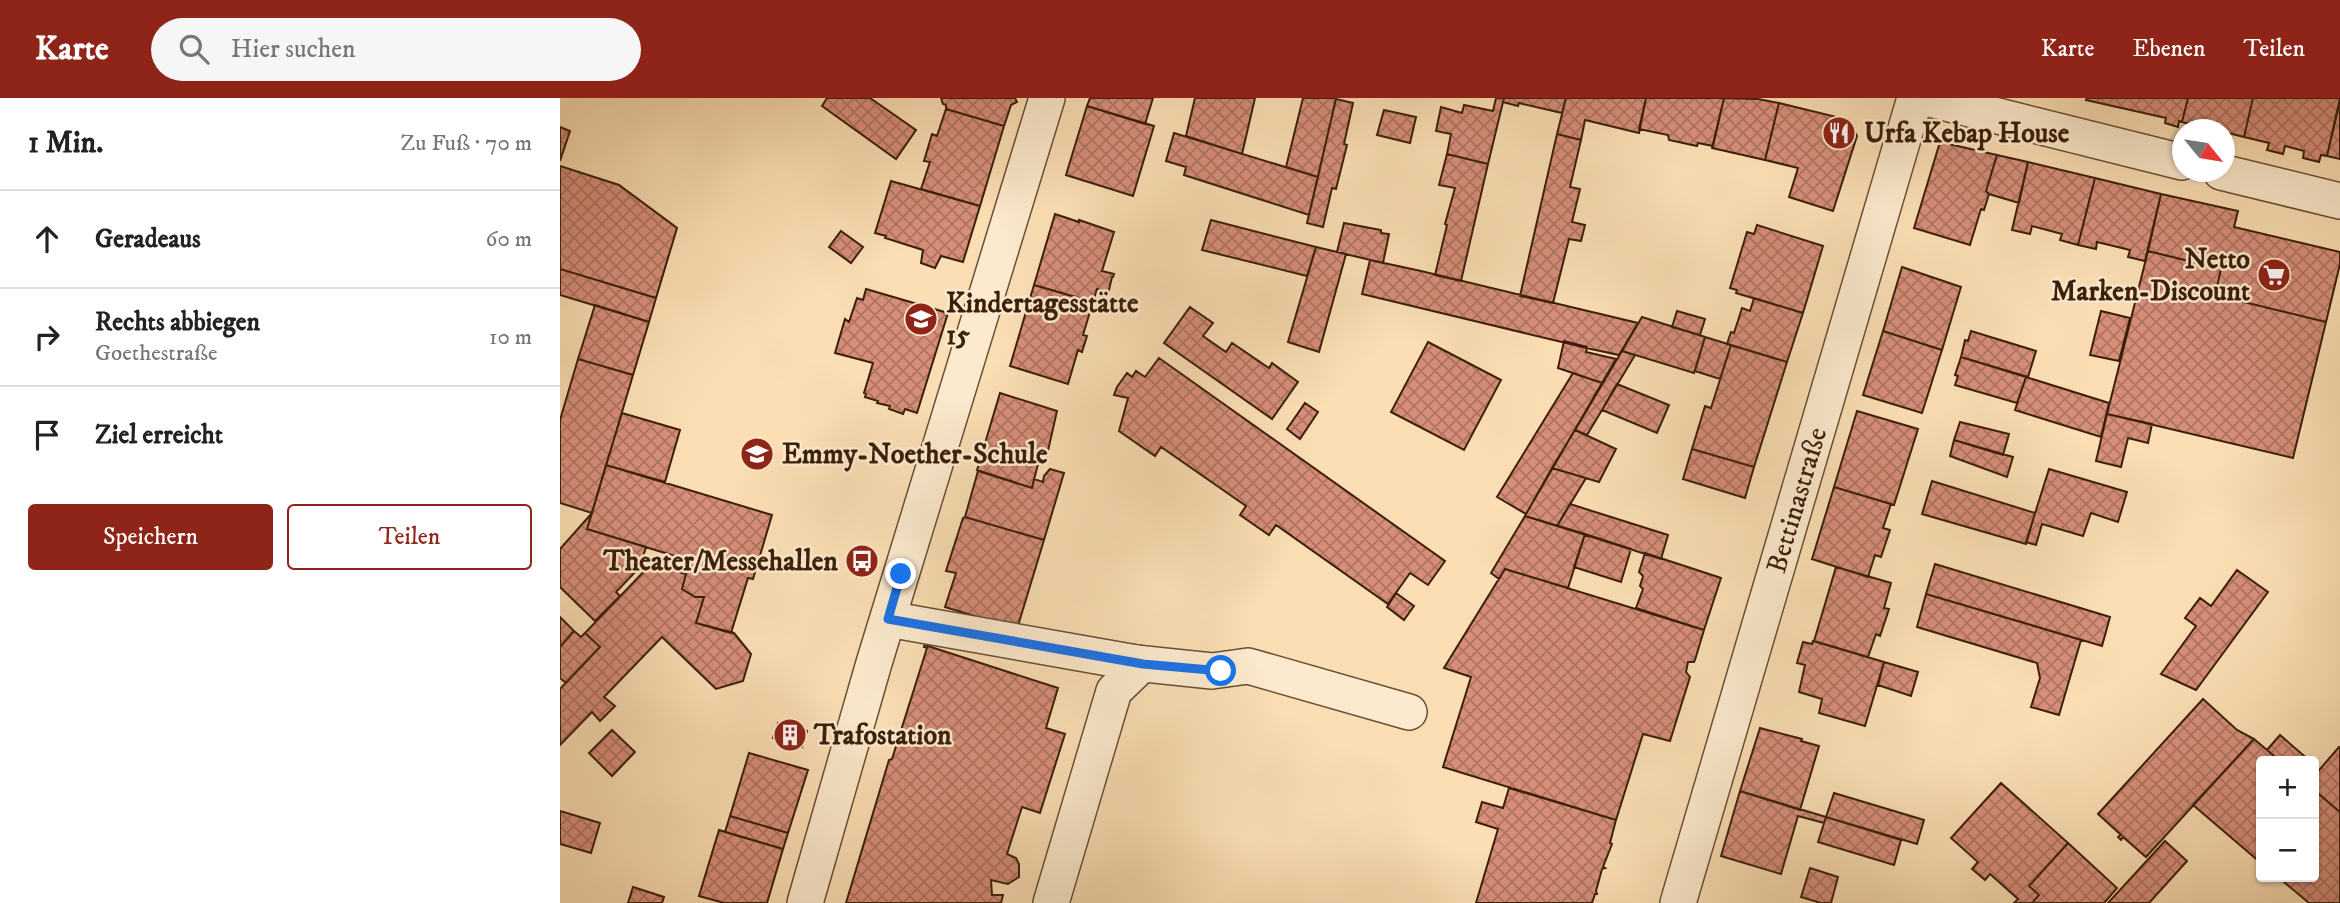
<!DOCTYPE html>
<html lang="de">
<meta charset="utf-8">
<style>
body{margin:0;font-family:"IM FELL DW Pica",serif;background:#f6f6f6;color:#222}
.controls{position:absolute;right:21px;bottom:21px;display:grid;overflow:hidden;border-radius:7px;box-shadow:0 2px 5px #0004}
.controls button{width:63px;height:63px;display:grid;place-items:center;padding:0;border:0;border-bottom:2px solid #e0e0e0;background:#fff;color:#222;font:35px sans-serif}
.compass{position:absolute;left:1612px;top:21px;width:63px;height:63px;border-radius:50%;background:#fff;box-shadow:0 2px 5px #0004;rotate:120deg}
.stop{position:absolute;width:21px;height:21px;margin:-16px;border:5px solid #1a73e8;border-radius:50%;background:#fff}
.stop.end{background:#1a73e8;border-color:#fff;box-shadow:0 2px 7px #0008}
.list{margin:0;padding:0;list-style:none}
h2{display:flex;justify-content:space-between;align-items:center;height:91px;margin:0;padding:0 28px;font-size:30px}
h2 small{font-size:23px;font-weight:400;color:#767676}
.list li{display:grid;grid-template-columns:46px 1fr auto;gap:21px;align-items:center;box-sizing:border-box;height:98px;padding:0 28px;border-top:2px solid #e0e0e0}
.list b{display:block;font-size:26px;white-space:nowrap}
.list p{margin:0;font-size:23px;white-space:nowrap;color:#767676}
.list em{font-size:23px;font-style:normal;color:#767676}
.actions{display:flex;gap:14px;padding:21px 28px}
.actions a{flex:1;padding:16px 0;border:2px solid #8f2418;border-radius:7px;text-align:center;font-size:24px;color:#8f2418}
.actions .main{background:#8f2418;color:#fff}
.icon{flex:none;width:38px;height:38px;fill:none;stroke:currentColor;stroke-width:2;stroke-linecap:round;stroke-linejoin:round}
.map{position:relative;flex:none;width:1780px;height:805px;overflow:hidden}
header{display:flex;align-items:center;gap:42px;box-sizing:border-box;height:98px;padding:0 35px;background:#8f2418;color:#fff}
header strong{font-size:33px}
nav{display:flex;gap:38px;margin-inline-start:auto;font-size:24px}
.search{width:490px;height:63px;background:#f6f6f6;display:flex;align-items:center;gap:18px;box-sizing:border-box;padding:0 24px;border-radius:38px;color:#767676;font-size:26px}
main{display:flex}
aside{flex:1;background:#fff}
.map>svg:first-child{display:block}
</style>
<header>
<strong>Karte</strong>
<div class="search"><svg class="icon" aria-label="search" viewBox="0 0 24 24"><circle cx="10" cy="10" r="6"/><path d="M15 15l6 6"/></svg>Hier suchen</div>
<nav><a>Karte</a><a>Ebenen</a><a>Teilen</a></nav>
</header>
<main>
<aside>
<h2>1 Min.<small>Zu Fuß · 70 m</small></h2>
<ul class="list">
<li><svg class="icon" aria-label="ahead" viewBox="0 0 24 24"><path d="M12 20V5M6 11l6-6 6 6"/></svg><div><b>Geradeaus</b></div><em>60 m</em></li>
<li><svg class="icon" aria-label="right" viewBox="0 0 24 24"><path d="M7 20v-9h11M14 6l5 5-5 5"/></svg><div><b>Rechts abbiegen</b><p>Goethestraße</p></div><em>10 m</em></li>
<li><svg class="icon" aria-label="arrive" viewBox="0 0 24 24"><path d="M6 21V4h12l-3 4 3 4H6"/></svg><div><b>Ziel erreicht</b></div></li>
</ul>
<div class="actions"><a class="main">Speichern</a><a>Teilen</a></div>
</aside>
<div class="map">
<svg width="1780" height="805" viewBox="0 0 1780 805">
<defs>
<pattern id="building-cross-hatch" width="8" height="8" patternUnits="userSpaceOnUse" patternTransform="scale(1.75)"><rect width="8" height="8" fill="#d68e79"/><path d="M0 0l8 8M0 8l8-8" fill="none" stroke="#af7361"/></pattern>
</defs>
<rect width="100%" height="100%" fill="#fbdeb4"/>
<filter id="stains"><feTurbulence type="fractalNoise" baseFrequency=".00286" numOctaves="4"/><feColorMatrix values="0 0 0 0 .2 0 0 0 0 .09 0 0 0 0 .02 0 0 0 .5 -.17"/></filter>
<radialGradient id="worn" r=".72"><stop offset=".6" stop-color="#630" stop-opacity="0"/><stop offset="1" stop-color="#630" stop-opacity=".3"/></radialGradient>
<path fill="url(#building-cross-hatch)" stroke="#3b1f0b" stroke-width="2" d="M267 0H310L356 32 336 61 262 8Z
M381 0H455L457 4 451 7 444 28 386 11V7L383 6Z
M530 0H593L585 26 527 8Z
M635 0H695L682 56 626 38Z
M743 0H776L758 79 726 69Z
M936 0H944L928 66 887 56 891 36 876 33 881 9 902 15 904 7 933 13Z
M944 0H1006L1002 15 959 5 958 8 943 4Z
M1006 0H1086L1079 35 1025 22 1021 42 997 36Z
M1086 0H1164L1153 48 1138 45 1137 48 1109 42 1108 37 1079 31Z
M1164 0 1198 1 1219 5 1205 62 1152 50Z
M1527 0H1628L1622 24 1619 23 1618 29 1605 25 1606 20 1526 2Z
M1628 0H1693L1684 39 1664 34V32H1653L1622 24Z
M1693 0H1780L1767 58 1761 57 1759 64 1743 60 1744 53 1725 48 1723 56 1707 52 1709 45 1684 39Z
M776 1 793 5 784 46 787 47 776 91 772 90 763 129 747 125Z
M1780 3V61L1767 58Z
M1219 5 1289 22 1297 38 1273 113 1229 99 1238 70 1205 62Z
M527 8 594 28 573 98 506 77Z
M386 11 444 28 420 108 361 91 370 64 364 63 372 36 377 38Z
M824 12 856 19 850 45 817 37Z
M0 29 10 33 0 63Z
M614 35 758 79 749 117 624 77 626 69 606 63Z
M997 36 1021 42 1010 89 1020 91 1012 124 1025 127 1021 143 1009 141 993 205 960 198Z
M1380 44 1437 57 1426 93 1429 96 1424 112 1421 111 1410 147 1354 130Z
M887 56 928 66 901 183 875 177 887 127 885 126 895 90 879 87Z
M1437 57 1468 64 1459 105 1429 96 1426 93Z
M1468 64 1535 80 1518 147 1500 142 1502 136 1472 128 1470 136 1452 132Z
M0 68 59 87 117 130 96 200 0 171Z
M1535 80 1601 96 1585 163 1568 159 1570 152 1537 144 1536 151 1518 147Z
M331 83 420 108 403 164 381 158 375 170 361 165 363 152 325 140 326 138 315 135Z
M1601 96 1678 113 1674 129 1780 154V166L1766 224 1655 197 1661 171 1588 153Z
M495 116 519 124V122L554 134 542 173 554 176 553 179H552L548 196 537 191 533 204 474 187Z
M651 122 756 149 747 178 642 152Z
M784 125 821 132V135L829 136 823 165 777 154Z
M1197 127 1263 148 1243 215 1176 195 1177 192 1170 190 1187 134 1194 136Z
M281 133 303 149 291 165 269 149Z
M756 149 786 156 759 254 728 244Z
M1588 153 1661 171 1655 197 1766 224 1733 360 1547 316Z
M810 162 861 173 1078 225 1059 257 1031 251 802 196Z
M1342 169 1401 189 1382 252 1323 233Z
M0 171 96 200 89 224 0 197Z
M474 187 533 204 523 237 527 238 522 254 518 252 508 286 450 268Z
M306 191 388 215 357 315 345 311 343 316 329 311 330 308 317 305 318 303 305 299 306 296 304 295 313 265 275 255 285 221 289 224 297 200 303 202Z
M1194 200 1243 215 1227 264 1167 246 1171 234 1174 235 1182 210 1190 213Z
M35 207 89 224 73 277 18 261Z
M630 209 653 225 643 238 666 254 672 245 709 270 712 265 738 284 712 321 604 245Z
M1117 213 1145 221 1140 237 1112 229Z
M1541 213 1570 220 1559 263 1530 257Z
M1082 219 1145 239 1134 275 1062 253Z
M1323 233 1382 252 1362 315 1303 297Z
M1411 233 1476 253 1468 279 1401 259 1405 242 1408 243Z
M1145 239 1171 247 1160 281 1135 273Z
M1004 243 1027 249 1026 254 1056 261 1042 285 998 270Z
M868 244 941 282 904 352 831 314Z
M1171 247 1227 264 1194 369 1132 351 1145 308 1151 310Z
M1062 253 1075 257 1027 337 1015 332Z
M1401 259 1466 279 1457 305 1395 287 1398 278 1395 277Z
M599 260 885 463 868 487 850 475 828 506 716 427 709 437 680 417 686 408 601 349 595 358 559 333 568 300 554 297 557 289 567 275 572 279 576 273 585 279Z
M18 261 73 277 32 415 0 405V322Z
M1013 275 1042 285 966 416 937 399Z
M1466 279 1549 305 1541 339 1455 312Z
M1057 286 1109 307 1097 335 1042 312Z
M440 295 497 313 485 366H478L472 390 417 372Z
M745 305 758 314 740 341 727 331Z
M1297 313 1358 331 1334 407 1274 389Z
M62 315 120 332 105 384 46 367Z
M1547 316 1592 326 1588 345 1568 340 1561 369 1536 363Z
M1400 324 1449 336 1443 357 1394 342Z
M1015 332 1056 351 1039 384 992 370Z
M1394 342 1453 359 1447 379 1390 358Z
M1132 351 1194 369 1185 400 1123 381Z
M46 367 212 417 193 481 188 480 171 535 136 525 144 499H135L122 491 126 476 115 473 118 459 27 431Z
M992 370 1026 380 997 428 965 418Z
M490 371 504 375 484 442 405 419 418 373 472 390 474 381 483 384 484 378Z
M1489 371 1567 394 1558 424 1531 415 1523 438 1482 426 1476 447 1466 444Z
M1372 383 1475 415 1466 446 1362 416Z
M1274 389 1331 406 1323 430 1330 432 1321 459 1315 457 1308 479 1252 461Z
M1010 406 1108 437 1101 461 997 428Z
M32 415 27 431 86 449 80 469 56 494 60 498 35 523 0 489V451Z
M965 418 1025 436 1008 490 945 471 939 481 931 475Z
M405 419 484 442 457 531 385 509 396 475 386 473 403 420Z
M1025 436 1071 451 1061 484 1014 469Z
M1085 455 1161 480 1144 532 1076 510 1083 491 1080 488 1083 478 1079 474Z
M92 465 126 476 122 491 135 499H144L136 525 174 535 191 556 183 583 156 591 102 539 44 599 55 608 40 623 32 614 0 647V591L40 549 25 535Z
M1375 466 1550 519 1542 548 1366 496Z
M1276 469 1331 485 1324 510 1329 511 1320 538 1316 536 1308 559 1254 543Z
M945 471 1144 532 1135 562 1134 564H1128L1126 574 1130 579 1110 643 1083 636 1056 722 883 669 911 579 884 570Z
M1677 472 1708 494 1636 592 1601 576 1636 528 1625 520 1640 500 1651 508Z
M836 495 854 508 844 522 827 509Z
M1366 496 1521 542 1499 617 1471 609 1480 580 1477 565 1357 529Z
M0 519 14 533 0 549Z
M14 533 21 539 25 535 40 549 6 585 0 580V549Z
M1253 543 1324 564 1305 628 1259 615 1262 601 1239 594 1245 567 1237 565 1243 544 1252 546Z
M365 545 368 548 498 590 486 630 505 636 480 715 462 709 447 756 456 760 459 766V779L448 786 431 782 432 797H443L441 805H286L329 662 332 661 367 550 364 549Z
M1324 564 1358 574 1351 598 1318 587Z
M1643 601 1677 632 1694 641 1586 759 1563 739 1561 742 1558 739 1561 737 1538 716Z
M218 625 247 633 242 649 213 640Z
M1200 630 1242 641 1241 643 1259 648 1240 712 1180 693Z
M52 632 75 654 52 678 29 655Z
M1720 637 1750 663H1720L1707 652Z
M1694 641 1720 663H1701V765L1633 707Z
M1779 649 1780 650V714L1754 692V678Z
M189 655 248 672 228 735 170 718Z
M1441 685 1508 745 1469 788 1479 797 1472 805H1454L1458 801 1430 776 1425 782 1412 771 1418 764 1391 740Z
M949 690 1056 722 1050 745 1052 746 1043 769 1045 770 1042 771 1036 793 1037 796H1035L1032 805H916L938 731 916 724 922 704 943 710Z
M1754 692 1780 714V805H1749L1718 779H1754Z
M1180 693 1266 719 1264 725 1238 718 1221 776 1161 758Z
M1274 695 1364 722 1357 746 1266 719Z
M0 713 40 725 31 755 0 746Z
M170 718 228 735 223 751 165 734Z
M1266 719 1341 742 1334 767 1258 744Z
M159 732 223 751 207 805H164L139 798Z
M1605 743 1627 763 1589 805H1548Z
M1508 745 1557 790 1544 805H1472L1479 797 1469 788Z
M1250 770 1278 779 1271 805H1261L1241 799Z
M73 789 104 799 102 805H68Z"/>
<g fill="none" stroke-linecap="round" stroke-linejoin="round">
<defs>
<g id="minor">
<path d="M1366 0 1622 64"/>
<path d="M1661 74 1780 103"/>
<path d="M328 521 582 566 554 593 491 805"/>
<path d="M562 569 566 564 652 573 688 568 849 614"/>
<path d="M245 805 314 565 487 0"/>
<path id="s1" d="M1118 805 1355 0"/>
</g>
</defs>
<use href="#minor" stroke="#6b4f35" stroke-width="38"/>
<use href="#minor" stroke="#fceace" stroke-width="35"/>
</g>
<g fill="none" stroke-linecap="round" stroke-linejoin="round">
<path stroke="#1a73e8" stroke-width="9" d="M341 476 328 521 583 566 661 573"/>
</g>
<defs>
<symbol id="restaurant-disc" viewBox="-11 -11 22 22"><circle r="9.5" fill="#8f2418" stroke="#fceace"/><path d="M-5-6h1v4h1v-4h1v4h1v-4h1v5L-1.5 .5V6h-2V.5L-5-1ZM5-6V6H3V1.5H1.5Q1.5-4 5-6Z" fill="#fff"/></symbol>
<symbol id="supermarket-disc" viewBox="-11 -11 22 22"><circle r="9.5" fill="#8f2418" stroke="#fceace"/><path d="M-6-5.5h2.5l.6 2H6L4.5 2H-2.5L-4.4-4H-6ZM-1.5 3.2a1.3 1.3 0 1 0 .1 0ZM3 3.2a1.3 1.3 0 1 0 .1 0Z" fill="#fff"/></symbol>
<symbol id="school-disc" viewBox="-11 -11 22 22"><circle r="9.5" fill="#8f2418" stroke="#fceace"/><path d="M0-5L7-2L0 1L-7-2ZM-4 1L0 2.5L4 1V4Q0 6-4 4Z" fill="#fff"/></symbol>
<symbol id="bus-disc" viewBox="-11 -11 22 22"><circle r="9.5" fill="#8f2418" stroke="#fceace"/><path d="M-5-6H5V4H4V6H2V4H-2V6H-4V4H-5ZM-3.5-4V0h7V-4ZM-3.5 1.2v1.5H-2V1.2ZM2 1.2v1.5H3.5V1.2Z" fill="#fff"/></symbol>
<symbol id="building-disc" viewBox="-11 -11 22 22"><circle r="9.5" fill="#8f2418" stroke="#fceace"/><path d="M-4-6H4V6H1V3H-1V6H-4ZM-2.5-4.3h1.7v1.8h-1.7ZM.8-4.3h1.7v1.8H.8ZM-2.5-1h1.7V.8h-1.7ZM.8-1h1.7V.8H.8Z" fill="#fff"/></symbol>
</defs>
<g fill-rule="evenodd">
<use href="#restaurant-disc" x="1260" y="16" width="38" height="38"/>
<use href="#supermarket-disc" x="1695" y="158" width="38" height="38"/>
<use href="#school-disc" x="342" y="202" width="38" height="38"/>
<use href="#school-disc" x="178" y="337" width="38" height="38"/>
<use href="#bus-disc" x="283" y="444" width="38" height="38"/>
<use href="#building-disc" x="211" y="618" width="38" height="38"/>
</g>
<g text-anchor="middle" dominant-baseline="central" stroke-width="5" stroke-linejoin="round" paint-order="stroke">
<g font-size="28" font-weight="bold" fill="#3b1f0b" stroke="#fceace" text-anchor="start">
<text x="1304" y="35">Urfa Kebap House</text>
<text x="1690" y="161" text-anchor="end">Netto<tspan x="1690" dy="32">Marken-Discount</tspan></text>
<text x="386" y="205">Kindertagesstätte<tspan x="386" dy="32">15</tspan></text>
<text x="222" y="356">Emmy-Noether-Schule</text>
<text x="278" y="463" text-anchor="end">Theater/Messehallen</text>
<text x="254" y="637">Trafostation</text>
</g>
<g font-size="28" fill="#3b1f0b" stroke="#fceace">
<text stroke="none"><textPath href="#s1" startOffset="420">Bettinastraße</textPath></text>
</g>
</g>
<rect width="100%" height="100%" filter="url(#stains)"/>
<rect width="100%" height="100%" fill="url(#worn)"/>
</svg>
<div class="controls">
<button>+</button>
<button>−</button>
</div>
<svg class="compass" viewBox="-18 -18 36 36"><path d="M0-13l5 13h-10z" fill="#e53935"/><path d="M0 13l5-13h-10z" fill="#767676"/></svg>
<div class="stop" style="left:661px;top:573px"></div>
<div class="stop end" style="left:341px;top:476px"></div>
</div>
</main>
